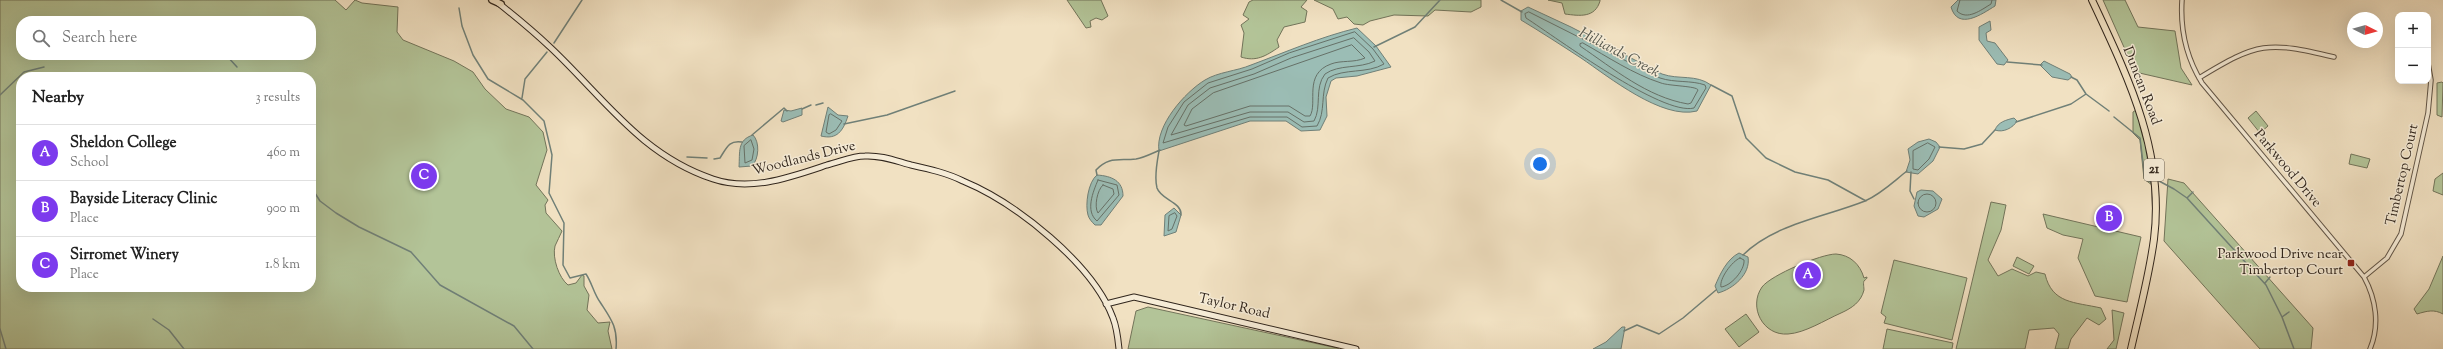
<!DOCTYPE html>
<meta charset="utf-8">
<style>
body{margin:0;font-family:"Sorts Mill Goudy",serif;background:#f6f6f6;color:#222}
.controls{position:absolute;right:12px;top:12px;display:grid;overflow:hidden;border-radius:8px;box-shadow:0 4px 16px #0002}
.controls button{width:36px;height:36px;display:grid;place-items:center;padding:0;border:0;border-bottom:1px solid #e0e0e0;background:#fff;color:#222;font:20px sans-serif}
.compass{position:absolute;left:2347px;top:12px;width:36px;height:36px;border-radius:50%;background:#fff;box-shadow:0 4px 16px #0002;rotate:95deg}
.you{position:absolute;left:1540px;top:164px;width:14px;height:14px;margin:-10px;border:3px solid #fff;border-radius:50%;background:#1a73e8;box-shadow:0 0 0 6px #1a73e833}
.badge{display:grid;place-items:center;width:26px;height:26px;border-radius:50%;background:#7c3aed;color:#fff;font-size:13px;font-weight:700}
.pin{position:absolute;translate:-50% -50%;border:2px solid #fff;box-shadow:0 1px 4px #0006}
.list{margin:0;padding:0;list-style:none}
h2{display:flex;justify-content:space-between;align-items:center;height:52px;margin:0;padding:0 16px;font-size:17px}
h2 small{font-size:13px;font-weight:400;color:#767676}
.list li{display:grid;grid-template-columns:26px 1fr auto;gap:12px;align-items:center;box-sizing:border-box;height:56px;padding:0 16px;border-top:1px solid #e0e0e0}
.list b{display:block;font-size:15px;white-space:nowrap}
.list p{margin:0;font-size:13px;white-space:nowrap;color:#767676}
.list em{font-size:13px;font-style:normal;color:#767676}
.icon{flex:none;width:22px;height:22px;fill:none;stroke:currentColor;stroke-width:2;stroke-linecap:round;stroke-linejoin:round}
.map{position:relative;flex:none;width:2443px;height:349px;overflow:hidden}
.search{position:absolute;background:#fff;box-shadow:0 4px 16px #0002;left:16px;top:16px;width:300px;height:44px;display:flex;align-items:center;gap:10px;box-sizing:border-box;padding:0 14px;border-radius:16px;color:#767676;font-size:15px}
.panel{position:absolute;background:#fff;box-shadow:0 4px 16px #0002;left:16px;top:72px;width:300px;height:220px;border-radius:16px}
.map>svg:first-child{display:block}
</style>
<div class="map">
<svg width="2443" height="349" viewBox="0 0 2443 349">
<rect width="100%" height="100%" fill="#f1e1c2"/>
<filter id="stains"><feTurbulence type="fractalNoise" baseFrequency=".005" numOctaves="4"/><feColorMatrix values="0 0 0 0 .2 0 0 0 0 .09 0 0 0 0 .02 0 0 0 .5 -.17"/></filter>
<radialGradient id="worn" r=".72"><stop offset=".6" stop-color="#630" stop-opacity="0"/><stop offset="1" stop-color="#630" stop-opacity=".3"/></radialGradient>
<path fill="#b3c498" stroke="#72745a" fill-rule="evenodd" d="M0 0H335L346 10 355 0 362 3 398 7 397 32 403 40 454 61 473 72 485 89 506 109 529 117 543 132 547 150 536 185 548 200 545 205 546 213 562 231C560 236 557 241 555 246 552 258 559 278 568 285L576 283 582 275 584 276V286L589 295 587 310 598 323 610 322 608 331 612 349H0ZM21 21H311V55H21ZM21 77H311V287H21Z
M1067 0H1101L1108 16 1102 20 1096 18 1090 21 1091 27 1086 28Z
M1253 0H1307L1301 7 1307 11 1305 22 1284 27 1277 40 1279 47C1266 56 1256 62 1241 57L1244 33 1241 25 1249 19 1243 15 1249 2Z
M1314 0H1481V7L1471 12 1435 10 1428 16 1394 15 1370 21 1363 25 1354 24 1347 17 1338 19 1333 9Z
M1548 0H1600V1C1595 18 1580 16 1565 14L1562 3Z
M2103 0H2125L2138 27 2175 31 2181 68 2192 85 2135 72Z
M2442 82 2443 83 2442 117 2437 115V83Z
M2136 110 2145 136 2152 185 2144 179 2140 140 2133 133V112Z
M2256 111 2268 126 2260 133 2248 118Z
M2351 154 2370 159 2367 168 2349 164Z
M2443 173V195L2433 191 2435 179Z
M2168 179 2184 183 2313 328 2311 349H2260L2164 241Z
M1991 202 2006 205 2001 230 1988 260 1998 276 2012 269 2028 276 2036 272 2045 274C2052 304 2075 302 2101 308L2106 319 2099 325 2087 318 2071 339 2068 349H2055L2059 334 2054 328 2029 330 2025 349H1956Z
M2043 214 2141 237 2127 302 2095 296 2078 258 2083 239 2063 235 2047 228Z
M1836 254C1850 255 1860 264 1864 278L1867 277C1867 279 1866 279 1864 281 1863 282 1864 288 1864 290 1861 302 1852 308 1841 313 1825 320 1805 333 1788 334 1763 336 1748 307 1762 287 1771 275 1821 254 1836 254Z
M2443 256V314C2434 309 2427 311 2417 314L2414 309 2429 289Z
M2017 257 2034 266 2029 274 2013 266Z
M1894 260 1967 278 1952 340 1884 323 1886 317 1881 313Z
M1148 307 1337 348 1339 349H1128L1136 311Z
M2112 310 2124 313 2116 349H2107L2114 340Z
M1746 314 1759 332 1739 347 1725 329Z
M1887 329 1953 343 1952 349H1883Z"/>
<path fill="#9bbdb5" stroke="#708078" d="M1958 0H1996L1995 6C1982 14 1958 31 1951 7Z
M1528 7 1571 27 1662 74C1679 80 1696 74 1711 85L1697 111C1662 120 1609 77 1581 58 1561 45 1541 32 1521 20V11Z
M1990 21 1991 30 1986 33 1987 41 1995 43 2008 60 2004 65 1997 64 1979 40V27Z
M1357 28 1376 46 1391 67 1357 76 1336 78 1331 81 1326 97 1327 116 1320 130 1301 131 1286 121H1250L1159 151C1155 126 1185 92 1205 80 1218 72 1237 71 1251 65 1286 52 1320 37 1357 28Z
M2044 61 2070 74 2072 77 2068 80 2052 77 2040 65Z
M828 107 838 115 848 116C843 131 837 140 821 136Z
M802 108V115L783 122 781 121 784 110 791 111Z
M2014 118 2017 121C2013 128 2003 133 1995 130 1998 122 2006 120 2014 118Z
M753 135C760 142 759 159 752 166L739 167C740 152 737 140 753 135Z
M1929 139 1936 142 1940 147 1933 161 1918 174 1906 172 1910 160 1908 149 1918 142Z
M1097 175C1112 176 1123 181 1123 196L1101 225H1095C1092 222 1089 219 1088 215 1085 205 1088 182 1097 175Z
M1921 190 1933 191 1942 199 1938 209 1924 217 1918 216 1914 206 1917 192Z
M1174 208 1181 215 1176 232 1164 236 1165 215Z
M1739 253 1748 257C1751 274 1733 289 1718 293L1715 286C1720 274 1727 259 1739 253Z
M1622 327H1625L1621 349H1593L1606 342Z"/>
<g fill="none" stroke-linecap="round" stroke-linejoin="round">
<path stroke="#667168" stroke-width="1" d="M1960 0 1957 11C1967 21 1981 10 1991 4L1992 0
M1529 12 1660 78C1675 83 1691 80 1705 85L1706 88 1694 108C1662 116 1557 38 1526 18L1525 14Z
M1355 32 1373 49 1384 64C1367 74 1344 68 1328 78 1320 94 1326 111 1317 126L1302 127 1287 117H1250L1163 143 1168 127 1184 102 1208 83 1252 69 1289 53Z
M1354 38 1369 52 1375 61C1359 69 1339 64 1325 74 1314 88 1322 107 1314 121L1304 122 1288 112H1250L1171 135 1188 105 1210 88 1254 74 1291 58Z
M1583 43C1608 57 1633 74 1661 83 1669 86 1697 86 1698 90L1691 103 1688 104C1647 97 1614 69 1580 46V44Z
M1352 45 1365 58C1354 63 1341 60 1331 64 1303 74 1318 103 1310 116H1305L1289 106H1250L1186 126 1184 125 1192 109 1213 93Z
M831 114 842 121 836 130 829 134 826 132 829 115Z
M751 140 754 149 752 160 745 163 744 146Z
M1928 143 1935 147 1929 159 1918 170 1913 169V151Z
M1098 180 1117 185 1119 195 1097 221C1085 211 1093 192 1098 180Z
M1103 185 1113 189 1114 194 1098 213C1094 207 1097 190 1103 185Z
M1918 203a9 9 0 1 1 18 0a9 9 0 1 1-18 0Z
M1175 213 1177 216 1172 229 1168 231 1169 216Z
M1740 258 1744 260C1745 270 1731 286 1721 287 1719 279 1732 261 1740 258Z"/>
<path stroke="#708078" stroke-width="1.5" d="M1501 0 1522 12
M459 8 462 26 473 55 488 79 523 100 544 121 552 155 549 193 564 223 563 265 570 278 586 274C592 283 594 294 600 302 611 319 618 327 616 349
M554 43 582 0
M1374 47 1415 27 1440 0
M226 55 237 67
M2007 62 2042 65
M243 74 246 77
M2071 77 2077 80 2086 94 2109 111
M1711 85 1732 96 1746 138 1766 158 1795 172 1828 180 1866 201
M0 95 24 72 44 67
M522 98 525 79 547 52
M816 105 823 103
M802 109 811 105
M2114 117 2140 138 2145 179 2151 182
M2016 122 2071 104 2086 94
M844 124 887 115 955 91
M752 135 784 108 787 111
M1939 147 1964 149 1982 144 1995 130
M1159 151C1157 162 1154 177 1157 188 1161 200 1182 202 1181 215
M687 157 707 158
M714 159 720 158C727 147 729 140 742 142
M1911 172 1910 191 1914 199
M1097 175 1096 170C1109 156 1119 161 1136 159 1143 158 1153 153 1160 150
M2159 181 2174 189 2187 198 2266 285 2282 317 2294 349
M311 187 320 201 336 213 359 227 411 252 440 285 514 326 533 349
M2187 198 2193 192
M1743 255C1774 224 1825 217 1865 201 1881 194 1893 182 1907 171
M2265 283 2270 277
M2282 317 2289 312
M153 319 169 330 184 349
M0 329 6 349
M1624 331 1637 325 1659 334 1683 318 1716 290"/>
<defs>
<path id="street" d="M2182 0C2180 30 2186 57 2202 83L2364 277C2376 299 2380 325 2370 349
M2199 78C2258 42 2267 41 2334 57
M2364 277 2387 258 2401 234 2428 113 2431 80 2428 63"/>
<path id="secondary" d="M497 2C516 17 534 32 551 48 604 98 641 155 713 179 751 192 791 177 827 165 840 162 852 156 865 156 881 155 896 161 911 165 929 169 947 173 963 181 1016 203 1093 264 1113 318 1117 328 1118 339 1119 349
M1106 304 1134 297 1356 349"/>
<path id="primary" d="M492 0 501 4"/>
<path id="highway" d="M2092 0C2128 77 2165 152 2154 239 2149 277 2139 313 2131 349"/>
</defs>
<use href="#street" stroke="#605446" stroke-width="5.5"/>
<use href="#secondary" stroke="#30251c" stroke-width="7"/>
<use href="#primary" stroke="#30251c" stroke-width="8"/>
<use href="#highway" stroke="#30251c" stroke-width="8"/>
<use href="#street" stroke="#f6ecd7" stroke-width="3.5"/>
<use href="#secondary" stroke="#f6ecd7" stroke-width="5"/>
<use href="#primary" stroke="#f1e1c2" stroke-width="5.5"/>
<use href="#highway" stroke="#f1e1c2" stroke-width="6"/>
</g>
<rect fill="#8f2418" stroke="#f6ecd7" stroke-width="1.5" x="2347" y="259" width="8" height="8" rx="2"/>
<g text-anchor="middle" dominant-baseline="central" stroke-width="3" stroke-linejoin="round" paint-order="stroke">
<rect fill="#f6ecd7" stroke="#6b6154" stroke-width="1" x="2144" y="159" width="20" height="22" rx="3"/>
<g font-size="13" font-weight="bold" fill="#30251c">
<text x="2154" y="170">21</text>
</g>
<g font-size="14" fill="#30251c" stroke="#f6ecd7">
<text transform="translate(2141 86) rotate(69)">Duncan Road</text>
<text transform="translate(804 159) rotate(-14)">Woodlands Drive</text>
<text transform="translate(2287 169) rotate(50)">Parkwood Drive</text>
<text transform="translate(2403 175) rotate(-77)">Timbertop Court</text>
<text transform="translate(1234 307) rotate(13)">Taylor Road</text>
</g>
<g font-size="14" fill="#30251c" stroke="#f6ecd7" text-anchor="end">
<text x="2343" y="255">Parkwood Drive near<tspan x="2343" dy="16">Timbertop Court</tspan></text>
</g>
<g font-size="15" font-style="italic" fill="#50534a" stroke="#f6ecd7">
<text transform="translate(1619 53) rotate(28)">Hilliards Creek</text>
</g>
</g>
<rect width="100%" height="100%" filter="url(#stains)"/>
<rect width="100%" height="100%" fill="url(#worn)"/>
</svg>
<div class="controls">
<button>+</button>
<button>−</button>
</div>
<svg class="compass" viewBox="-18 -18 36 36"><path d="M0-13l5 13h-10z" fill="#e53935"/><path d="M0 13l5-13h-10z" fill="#767676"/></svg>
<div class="you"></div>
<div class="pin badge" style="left:1808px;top:275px">A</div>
<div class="pin badge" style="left:2109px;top:218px">B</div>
<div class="pin badge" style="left:424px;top:176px">C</div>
<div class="search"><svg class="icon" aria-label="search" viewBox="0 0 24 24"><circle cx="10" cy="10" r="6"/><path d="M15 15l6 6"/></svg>Search here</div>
<section class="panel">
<h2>Nearby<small>3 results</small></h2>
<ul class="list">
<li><span class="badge">A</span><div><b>Sheldon College</b><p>School</p></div><em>460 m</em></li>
<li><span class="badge">B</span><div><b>Bayside Literacy Clinic</b><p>Place</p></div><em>900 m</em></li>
<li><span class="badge">C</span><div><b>Sirromet Winery</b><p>Place</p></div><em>1.8 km</em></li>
</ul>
</section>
</div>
